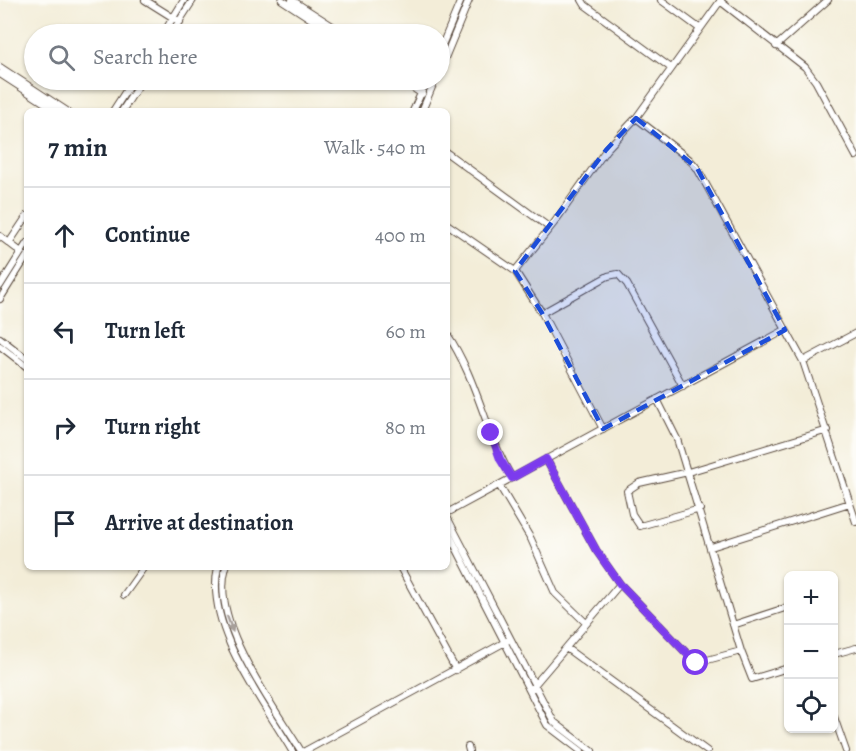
<!DOCTYPE html>
<meta charset="utf-8">
<style>
body{margin:0;font-family:Alegreya,serif;background:#f6f6f7;color:#1f2937}
.controls{position:absolute;right:18px;bottom:18px;display:grid;overflow:hidden;border-radius:9px;box-shadow:0 2px 4px #0004}
.controls button{width:54px;height:54px;display:grid;place-items:center;padding:0;border:0;border-bottom:2px solid #e0e1e3;background:#fff;color:#1f2937;font:30px sans-serif}
.stop{position:absolute;width:18px;height:18px;margin:-14px;border:4px solid #7c3aed;border-radius:50%;background:#fff}
.stop.end{background:#7c3aed;border-color:#fff;box-shadow:0 2px 6px #0008}
.list{margin:0;padding:0;list-style:none}
h2{display:flex;justify-content:space-between;align-items:center;height:78px;margin:0;padding:0 24px;font-size:26px}
h2 small{font-size:20px;font-weight:400;color:#747a83}
.list li{display:grid;grid-template-columns:39px 1fr auto;gap:18px;align-items:center;box-sizing:border-box;height:96px;padding:0 24px;border-top:2px solid #e0e1e3}
.list b{display:block;font-size:22px;white-space:nowrap}
.list em{font-size:20px;font-style:normal;color:#747a83}
.icon{flex:none;width:33px;height:33px;fill:none;stroke:currentColor;stroke-width:2;stroke-linecap:round;stroke-linejoin:round}
.map{position:relative;flex:none;width:856px;height:751px;overflow:hidden}
.search{position:absolute;background:#fff;box-shadow:0 2px 4px #0004;left:24px;top:24px;width:426px;height:66px;display:flex;align-items:center;gap:15px;box-sizing:border-box;padding:0 21px;border-radius:33px;color:#747a83;font-size:22px}
.panel{position:absolute;background:#fff;box-shadow:0 2px 4px #0004;left:24px;top:108px;width:426px;height:462px;border-radius:9px}
.map>svg:first-child{display:block}
</style>
<div class="map">
<svg width="856" height="751" viewBox="0 0 856 751">
<rect width="100%" height="100%" fill="#fdfcf7"/>
<filter id="ink" filterUnits="userSpaceOnUse"><feTurbulence type="fractalNoise" baseFrequency=".0167" numOctaves="2"/><feDisplacementMap in="SourceGraphic" scale="12" xChannelSelector="R" yChannelSelector="G"/><feConvolveMatrix kernelMatrix="1 2 1 2 8 2 1 2 1" color-interpolation-filters="sRGB"/></filter>
<filter id="wash" filterUnits="userSpaceOnUse"><feTurbulence type="fractalNoise" baseFrequency=".008" numOctaves="4" result="noise"/><feDisplacementMap in="SourceGraphic" scale="24" xChannelSelector="R" yChannelSelector="G"/><feGaussianBlur stdDeviation="1.35" result="paint"/><feColorMatrix in="noise" values="0 0 0 0 0 0 0 0 0 0 0 0 0 0 0 0 0 1.4 0 .05"/><feComposite in="paint" operator="in"/></filter>
<g filter="url(#wash)">
<rect width="100%" height="100%" fill="#f3edd8"/>
</g>
<g filter="url(#ink)">
<g fill="none" stroke-linecap="round" stroke-linejoin="round">
<defs>
<path id="minor" d="M145 0 180 22
M282 0 334 34
M292 0 345 34
M582 0 585 5 671 68
M661 0 699 28
M720 1 805 67 816 82 856 156
M163 34 184 0
M171 34 193 0
M776 46 828 0
M440 50 461 0
M0 67 67 111
M440 70 469 0
M0 74 57 111
M401 80 422 94
M413 80 425 87
M113 111 133 80
M122 111 142 80
M413 111 427 80
M422 111 435 80
M636 118 689 159 697 168 803 361 856 522
M447 153 550 228
M447 224 515 271 542 313 603 429
M0 236 21 252
M9 243 27 216
M515 271 554 223 606 150 636 118 721 0
M0 286 27 243
M0 299 27 256
M542 313 608 276 618 274 627 284 683 386
M447 334C477 378 485 432 512 478
M0 338 27 359
M0 346 27 367
M803 361 856 333
M657 399 677 439 741 651
M546 459 596 550 620 584
M499 485 531 539 555 593 586 623
M700 509 640 526 632 514 627 491 639 483 688 472 828 430
M447 513 785 330
M447 517 554 722 592 751
M447 530 547 725 581 751
M711 547 850 503
M218 567C204 627 263 701 292 751
M226 567C209 621 273 705 301 751
M400 567 456 670
M124 595 144 567
M733 625 788 607
M566 648 707 751
M834 654 856 648
M530 690 620 584 696 663 741 651 752 679 788 668
M834 717 846 751
M468 747 469 751
M305 751 507 641"/>
</defs>
<use href="#minor" stroke="#57473a" stroke-width="8"/>
<use href="#minor" stroke="#fff" stroke-width="6"/>
</g>
<defs><path id="oneway-solid" d="M-6-.8H1V-3.2L6.5 0L1 3.2V.8H-6Z" transform="scale(1.5)"/></defs>
<use fill="#a79f9a" href="#oneway-solid" transform="translate(230 624) rotate(70)"/>
</g>
<g fill="none" stroke-linecap="round" stroke-linejoin="round" filter="url(#ink)">
<path stroke="#7c3aed" stroke-width="8" d="M491 433 500 459 512 478 546 459 596 550 620 584 696 663"/>
</g>
<path fill="#1d4ed8" fill-opacity="0.2" stroke="#1d4ed8" stroke-width="4.5" stroke-dasharray="12 8" stroke-linejoin="round" d="M636 118 697 168 785 330 603 429 542 313 515 271 606 150Z"/>
</svg>
<div class="controls">
<button>+</button>
<button>−</button>
<button><svg class="icon" aria-label="locate" viewBox="0 0 24 24"><circle cx="12" cy="12" r="6"/><path d="M12 2v4M12 18v4M2 12h4M18 12h4"/></svg></button>
</div>
<div class="stop" style="left:696px;top:663px"></div>
<div class="stop end" style="left:491px;top:433px"></div>
<div class="search"><svg class="icon" aria-label="search" viewBox="0 0 24 24"><circle cx="10" cy="10" r="6"/><path d="M15 15l6 6"/></svg>Search here</div>
<section class="panel">
<h2>7 min<small>Walk · 540 m</small></h2>
<ul class="list">
<li><svg class="icon" aria-label="ahead" viewBox="0 0 24 24"><path d="M12 20V5M6 11l6-6 6 6"/></svg><div><b>Continue</b></div><em>400 m</em></li>
<li><svg class="icon" aria-label="left" viewBox="0 0 24 24"><path d="M17 20v-9H6M10 6l-5 5 5 5"/></svg><div><b>Turn left</b></div><em>60 m</em></li>
<li><svg class="icon" aria-label="right" viewBox="0 0 24 24"><path d="M7 20v-9h11M14 6l5 5-5 5"/></svg><div><b>Turn right</b></div><em>80 m</em></li>
<li><svg class="icon" aria-label="arrive" viewBox="0 0 24 24"><path d="M6 21V4h12l-3 4 3 4H6"/></svg><div><b>Arrive at destination</b></div></li>
</ul>
</section>
</div>
